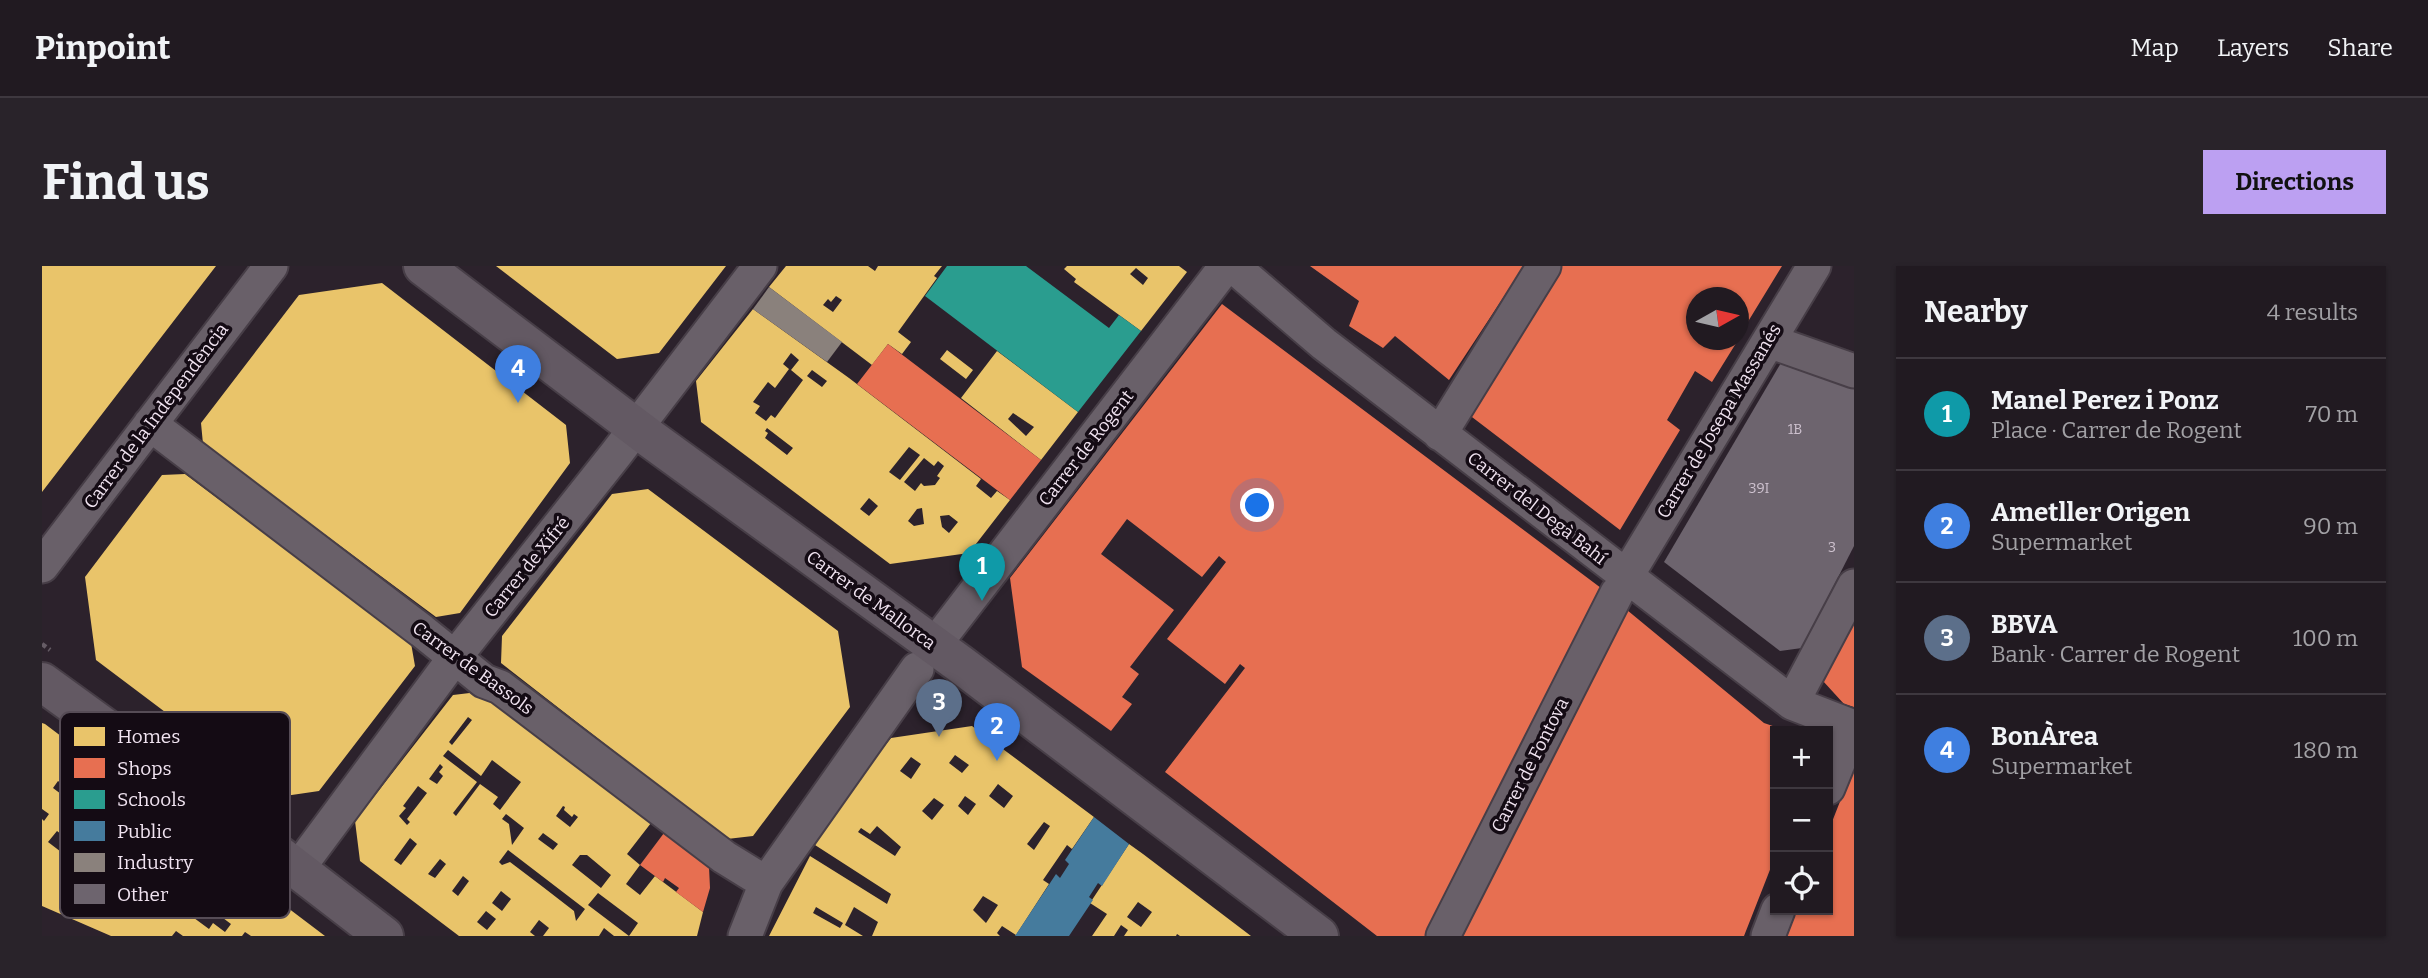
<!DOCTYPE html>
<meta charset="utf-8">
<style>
body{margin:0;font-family:Bitter,serif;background:#29232a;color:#f1f3f6}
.controls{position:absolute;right:21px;bottom:21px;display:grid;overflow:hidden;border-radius:0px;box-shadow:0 2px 5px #0004}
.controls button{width:63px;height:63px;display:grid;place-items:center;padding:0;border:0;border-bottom:2px solid #3e383f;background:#211a21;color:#f1f3f6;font:35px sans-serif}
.compass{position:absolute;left:1644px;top:21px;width:63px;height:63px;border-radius:50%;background:#211a21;box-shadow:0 2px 5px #0004;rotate:82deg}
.you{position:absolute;left:1216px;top:240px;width:24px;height:24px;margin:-18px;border:5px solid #fff;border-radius:50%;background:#1a73e8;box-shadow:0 0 0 10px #1a73e833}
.badge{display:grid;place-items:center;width:46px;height:46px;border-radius:50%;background:#bca0f2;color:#fff;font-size:23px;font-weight:700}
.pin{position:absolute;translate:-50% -58px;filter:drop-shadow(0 2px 4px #0008)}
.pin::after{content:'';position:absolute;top:37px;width:24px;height:21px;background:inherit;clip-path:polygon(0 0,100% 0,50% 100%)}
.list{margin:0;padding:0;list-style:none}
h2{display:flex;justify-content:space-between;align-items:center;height:91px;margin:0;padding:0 28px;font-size:30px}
h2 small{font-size:23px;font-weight:400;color:#a2a1a5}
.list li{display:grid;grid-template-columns:46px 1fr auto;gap:21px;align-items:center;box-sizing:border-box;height:112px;padding:0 28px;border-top:2px solid #3e383f}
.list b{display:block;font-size:26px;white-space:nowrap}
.list p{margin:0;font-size:23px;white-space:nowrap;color:#a2a1a5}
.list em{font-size:23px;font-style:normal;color:#a2a1a5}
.icon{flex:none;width:38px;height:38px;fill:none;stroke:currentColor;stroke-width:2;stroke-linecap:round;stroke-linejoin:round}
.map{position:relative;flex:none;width:1812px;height:670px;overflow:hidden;border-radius:0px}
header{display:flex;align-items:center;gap:42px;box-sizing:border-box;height:98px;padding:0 35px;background:#211a21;border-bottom:2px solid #3e383f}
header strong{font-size:33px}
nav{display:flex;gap:38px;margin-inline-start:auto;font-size:24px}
.intro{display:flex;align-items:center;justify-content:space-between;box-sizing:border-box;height:168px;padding:0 42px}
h1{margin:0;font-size:49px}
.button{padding:18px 32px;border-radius:0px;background:#bca0f2;color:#111;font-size:24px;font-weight:700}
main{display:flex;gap:42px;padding:0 42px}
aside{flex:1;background:#211a21;border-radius:0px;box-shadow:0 2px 5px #0004}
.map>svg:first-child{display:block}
</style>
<header>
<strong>Pinpoint</strong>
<nav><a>Map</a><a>Layers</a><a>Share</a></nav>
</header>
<div class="intro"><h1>Find us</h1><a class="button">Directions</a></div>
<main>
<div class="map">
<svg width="1812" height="670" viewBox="0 0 1812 670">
<rect width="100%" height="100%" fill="#2c222c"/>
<path fill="#e9c46a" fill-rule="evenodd" d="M0 0H174L0 226Z
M454 0H684L617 87 575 93Z
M744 0H826L833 5 836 0H900L892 10 895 12 856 66 869 76 860 88 846 78 830 99 727 21ZM794 30 800 34 791 46 781 39 786 33 789 36Z
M1025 0H1137L1145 6 1099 65 1032 16 1034 13 1022 3ZM1094 2 1106 12 1101 19 1088 8Z
M340 17 524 159 528 197 418 347 394 351 161 178 159 157 257 29Z
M711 43 807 112 939 213 934 220 949 232 955 225 968 234 927 287 848 298 659 156 654 115ZM749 87 757 94 749 104 761 114 733 152 729 149 724 155 713 147 718 140 711 136 726 116 733 122 747 103 741 98ZM770 104 785 115 780 121 765 110ZM725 162 751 182 745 189 723 172 726 167 723 165ZM867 181 878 189 858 214 847 206ZM882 192 892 200 896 195 902 200 895 210 898 212 893 219 882 220 879 217 873 225 862 216ZM827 232 836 240 827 250 818 243ZM880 242 882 258 872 260 866 255 875 243ZM907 249 916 256 907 267 900 261 898 250Z
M905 84 931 104 924 113 898 93Z
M955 85 1036 146 999 194 919 132ZM971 147 992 161 984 170 966 153Z
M143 208 369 377 373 400 277 525 236 531 54 394 43 311 120 209Z
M606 223 796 365 808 441 711 570 685 573 459 397 460 370 570 228Z
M436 426 609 557 585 588 598 599 584 618 598 629 613 610 661 646 655 670H572L562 662 557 670H501L507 662 497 654 488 666 493 670H417L318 595 313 555 411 429ZM426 451 430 454 410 479 407 476ZM406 484 439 510 450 494 479 516 458 544 451 538 456 531 438 518 414 550 411 547 435 516 401 490ZM398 498 401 501 397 506 401 510 395 518 387 513ZM376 520 385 527 365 553 368 556 365 559 357 550 364 542 361 540ZM521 540 523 541 522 544 530 551 532 548 536 551 528 561 514 550ZM464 548 482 562 470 579 467 558 460 553ZM501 567 516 578 511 584 496 573ZM368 572 375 578 359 599 352 594ZM466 584 543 643 534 655 532 645 501 621 468 596 460 599 457 596ZM538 589H545L569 609 559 622 530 599ZM398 593 404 598 393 612 386 608ZM421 610 427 615 416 630 410 625ZM459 625 469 633 460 645 450 637ZM556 627 596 657 587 670 546 639ZM444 645 454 653 445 664 435 656Z
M0 457 3 458 283 670H209L203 666 200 670H141L134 665 130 670H69L0 640V553L2 555 7 548 0 543ZM16 515 28 524 23 531 11 522ZM15 565 36 581 27 592 6 576ZM73 572 92 587 87 594 139 630 142 625 175 651 196 624 203 629 199 634 196 632 181 652 189 658 183 666 171 657 167 663 133 638 136 634 104 610 100 617 61 587Z
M930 460 1052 551 1030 583 1025 579 1001 614 1007 618 974 669 960 660 955 667 958 670H830L836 656 812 641 803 659 821 670H727L768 590 845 638 849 628 773 579 802 530 849 472ZM913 489 927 499 920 507 907 497ZM869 491 879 498 869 513 858 505ZM956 518 971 530 962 542 947 530ZM923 530 934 538 926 549 916 540ZM892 532 902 539 890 554 880 545ZM1002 556 1008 560 992 584 985 578ZM835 560 859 581 853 590 816 566 819 562 828 568ZM941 630 956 639 944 657 931 644ZM774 641 801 657 798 662 771 647Z
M1087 578 1101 588 1209 670H1138L1135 668 1134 670H1082L1086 664 1079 659 1072 670H1050L1065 648 1048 637ZM1096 636 1110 646 1099 661 1085 651Z"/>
<path fill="#e76f51" d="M1268 0H1482L1407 114 1353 70 1341 82 1307 60 1317 35Z
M1516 0H1740L1696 72V32H1654V74H1696L1670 116 1653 105 1625 154 1638 164 1578 264 1426 148Z
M1180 38 1567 328 1393 670H1335L1123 506 1203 402 1198 398 1183 418 1125 373 1184 296 1177 290 1160 311 1085 253 1059 288 1132 344 1088 401 1097 408 1080 431 1090 438 1069 465 980 401 968 312Z
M846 78 999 194 968 234 815 118Z
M1585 344 1722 457 1745 465H1733V591L1702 670H1420Z
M1812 353V441L1802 438 1781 415Z
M1812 500V670H1745L1755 644H1786V566Z
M622 567 667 601 668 622 661 646 634 626 637 622 623 612 621 616 598 599Z"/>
<path fill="#2a9d8f" d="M905 0H984L1067 62 1077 49 1099 65 1036 146 883 30Z"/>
<path fill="#457b9d" d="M1052 551 1087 578 1060 620 1056 617 1047 631 1051 634 1027 670H973L1014 608 1018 612 1027 598 1023 594Z"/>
<path fill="#8a817c" d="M727 21 800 76 785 96 711 43Z"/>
<path fill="#6d646e" d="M1743 90 1812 119V280L1760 382 1738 385 1622 296Z"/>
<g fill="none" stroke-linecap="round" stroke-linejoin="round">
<defs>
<path id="street" d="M1191 0 1282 78 1750 437 1812 461
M1727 75 1812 105
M108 158 380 365 442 415 458 421 682 591 724 617
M1398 168 1502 0
M0 300 229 0
M1584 311 1772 0
M904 364 1184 0
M1750 437 1812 320
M1786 522 1811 461
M255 604 413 391 574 188 718 0
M703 670 724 617 875 403
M1401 670 1575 327
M1726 670 1736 644"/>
<path id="secondary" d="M381 0 609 173 918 398 1277 670
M0 416 207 566 342 670"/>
</defs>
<use href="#street" stroke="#473e47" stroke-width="37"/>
<use href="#secondary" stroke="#473e47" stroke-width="42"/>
<path stroke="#655c65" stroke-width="4.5" stroke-dasharray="5 3.5" stroke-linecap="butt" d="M0 378 8 384"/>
<use href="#street" stroke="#696069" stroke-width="33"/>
<use href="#secondary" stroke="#635963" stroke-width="38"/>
</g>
<g text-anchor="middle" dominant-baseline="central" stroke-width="7" stroke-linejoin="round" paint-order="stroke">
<g font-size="14" fill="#cfc3d0">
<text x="1753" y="163">1B</text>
<text x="1717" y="222">39I</text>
<text x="1790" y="281">3</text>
</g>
<g font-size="18" fill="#f0e3f0" stroke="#140b14">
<text transform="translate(114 150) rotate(-53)">Carrer de la Independència</text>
<text transform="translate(1677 155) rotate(-59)">Carrer de Josepa Massanés</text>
<text transform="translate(1044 182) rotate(-52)">Carrer de Rogent</text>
<text transform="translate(1495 242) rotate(38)">Carrer del Degà Bahí</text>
<text transform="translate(485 301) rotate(-51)">Carrer de Xifré</text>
<text transform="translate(829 334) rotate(36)">Carrer de Mallorca</text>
<text transform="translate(431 402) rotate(36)">Carrer de Bassols</text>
<text transform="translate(1488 499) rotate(-63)">Carrer de Fontova</text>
</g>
</g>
<rect x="18" y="446" width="230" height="206" rx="10" fill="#140b14" stroke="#564c56" stroke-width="2"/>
<rect x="32" y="461" width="31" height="19" fill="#e9c46a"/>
<rect x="32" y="492" width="31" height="20" fill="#e76f51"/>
<rect x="32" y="524" width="31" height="19" fill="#2a9d8f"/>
<rect x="32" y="555" width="31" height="20" fill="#457b9d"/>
<rect x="32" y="587" width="31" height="19" fill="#8a817c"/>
<rect x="32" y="618" width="31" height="20" fill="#6d646e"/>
<g font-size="19" fill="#f0e3f0">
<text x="75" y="477">Homes</text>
<text x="75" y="509">Shops</text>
<text x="75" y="540">Schools</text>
<text x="75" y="572">Public</text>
<text x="75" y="603">Industry</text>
<text x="75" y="635">Other</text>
</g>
</svg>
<div class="controls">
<button>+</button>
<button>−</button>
<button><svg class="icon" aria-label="locate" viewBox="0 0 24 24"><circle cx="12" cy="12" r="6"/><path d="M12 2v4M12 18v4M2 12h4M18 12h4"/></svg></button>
</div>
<svg class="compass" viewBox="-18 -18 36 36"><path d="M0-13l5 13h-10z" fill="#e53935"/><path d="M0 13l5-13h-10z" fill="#a2a1a5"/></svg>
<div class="you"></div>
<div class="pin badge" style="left:940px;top:335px;background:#0f9aa8">1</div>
<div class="pin badge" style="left:955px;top:495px;background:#3f7fe0">2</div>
<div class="pin badge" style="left:897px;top:471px;background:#5c6f8a">3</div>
<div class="pin badge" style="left:476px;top:137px;background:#3f7fe0">4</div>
</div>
<aside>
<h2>Nearby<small>4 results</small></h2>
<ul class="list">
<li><span class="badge" style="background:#0f9aa8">1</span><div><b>Manel Perez i Ponz</b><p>Place · Carrer de Rogent</p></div><em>70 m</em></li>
<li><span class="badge" style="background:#3f7fe0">2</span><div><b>Ametller Origen</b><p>Supermarket</p></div><em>90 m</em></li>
<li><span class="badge" style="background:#5c6f8a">3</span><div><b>BBVA</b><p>Bank · Carrer de Rogent</p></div><em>100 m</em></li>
<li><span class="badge" style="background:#3f7fe0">4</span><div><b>BonÀrea</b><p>Supermarket</p></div><em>180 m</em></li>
</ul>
</aside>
</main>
